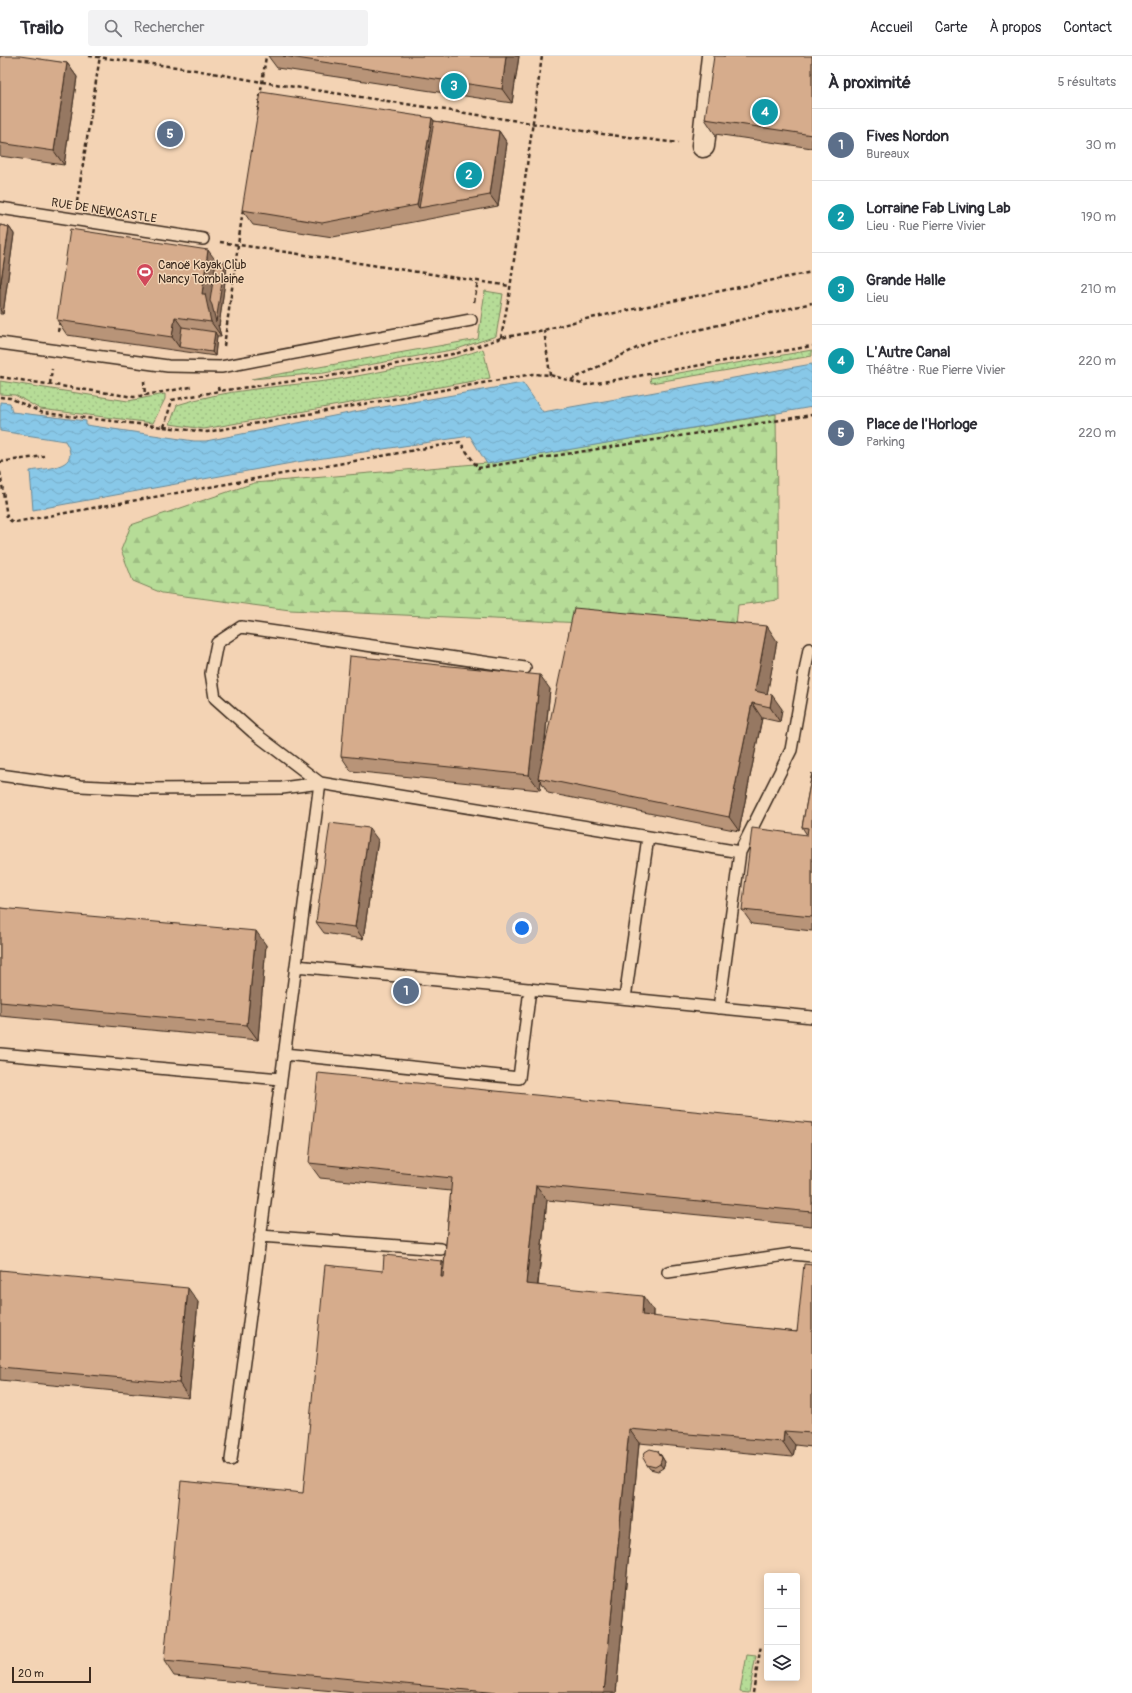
<!DOCTYPE html>
<html lang="fr">
<meta charset="utf-8">
<style>
body{margin:0;font-family:Pangolin,sans-serif;background:#f2f2f3;color:#2b2b33}
.controls{position:absolute;right:12px;bottom:12px;display:grid;overflow:hidden;border-radius:4px;box-shadow:0 2px 10px #0003}
.controls button{width:36px;height:36px;display:grid;place-items:center;padding:0;border:0;border-bottom:1px solid #e1e1e2;background:#fff;color:#2b2b33;font:20px sans-serif}
.scale{position:absolute;left:12px;bottom:10px;width:79px;box-sizing:border-box;padding-left:4px;border:2px solid #3b2a1e;border-top:0;font-size:11px;line-height:14px;white-space:nowrap;color:#3b2a1e;-webkit-text-stroke:3px #f4d8ba;paint-order:stroke}
.you{position:absolute;left:522px;top:872px;width:14px;height:14px;margin:-10px;border:3px solid #fff;border-radius:50%;background:#1a73e8;box-shadow:0 0 0 6px #1a73e833}
.badge{display:grid;place-items:center;width:26px;height:26px;border-radius:50%;background:#db2777;color:#fff;font-size:13px;font-weight:700}
.pin{position:absolute;translate:-50% -50%;border:2px solid #fff;box-shadow:0 1px 4px #0006}
.list{margin:0;padding:0;list-style:none}
h2{display:flex;justify-content:space-between;align-items:center;height:52px;margin:0;padding:0 16px;font-size:17px}
h2 small{font-size:13px;font-weight:400;color:#7c7c81}
.list li{display:grid;grid-template-columns:26px 1fr auto;gap:12px;align-items:center;box-sizing:border-box;height:72px;padding:0 16px;border-top:1px solid #e1e1e2}
.list b{display:block;font-size:15px;white-space:nowrap}
.list p{margin:0;font-size:13px;white-space:nowrap;color:#7c7c81}
.list em{font-size:13px;font-style:normal;color:#7c7c81}
.icon{flex:none;width:22px;height:22px;fill:none;stroke:currentColor;stroke-width:2;stroke-linecap:round;stroke-linejoin:round}
.map{position:relative;flex:none;width:812px;height:1637px;overflow:hidden}
header{display:flex;align-items:center;gap:24px;box-sizing:border-box;height:56px;padding:0 20px;background:#fff;border-bottom:1px solid #e1e1e2}
header strong{font-size:19px}
nav{display:flex;gap:22px;margin-inline-start:auto;font-size:14px}
.search{width:280px;height:36px;background:#f2f2f3;display:flex;align-items:center;gap:10px;box-sizing:border-box;padding:0 14px;border-radius:4px;color:#7c7c81;font-size:15px}
main{display:flex}
aside{flex:1;background:#fff}
.map>svg:first-child{display:block}
</style>
<header>
<strong>Trailo</strong>
<div class="search"><svg class="icon" aria-label="search" viewBox="0 0 24 24"><circle cx="10" cy="10" r="6"/><path d="M15 15l6 6"/></svg>Rechercher</div>
<nav><a>Accueil</a><a>Carte</a><a>À propos</a><a>Contact</a></nav>
</header>
<main>
<div class="map">
<svg width="812" height="1637" viewBox="0 0 812 1637">
<defs>
<pattern id="grass-dots" width="8" height="8" patternUnits="userSpaceOnUse"><rect width="8" height="8" fill="#b6dc97"/><path d="M2 2h.1M6 6h.1" fill="none" stroke="#9dbd82" stroke-width="1.8" stroke-linecap="round"/></pattern>
<pattern id="forest-firs" width="22" height="20" patternUnits="userSpaceOnUse"><rect width="22" height="20" fill="#b6dc97"/><path d="M5 1l3.5 6h-7zM16 11l3.5 6h-7z" fill="#9dbd82"/></pattern>
<pattern id="water-waves" width="16" height="10" patternUnits="userSpaceOnUse"><rect width="16" height="10" fill="#88c8e8"/><path d="M0 5q4-4 8 0t8 0" fill="none" stroke="#76acc7"/></pattern>
</defs>
<rect width="100%" height="100%" fill="#f3d3b4"/>
<filter id="ink" filterUnits="userSpaceOnUse"><feTurbulence type="fractalNoise" baseFrequency=".025" numOctaves="2"/><feDisplacementMap in="SourceGraphic" scale="8" xChannelSelector="R" yChannelSelector="G"/><feConvolveMatrix kernelMatrix="1 2 1 2 8 2 1 2 1" color-interpolation-filters="sRGB"/></filter>
<g filter="url(#ink)">
<path fill="url(#grass-dots)" stroke="#78835a" d="M485 235 503 238 496 280 457 293 324 317 251 323 478 283Z
M483 293 490 322 204 373 170 368 177 349C224 334 276 331 326 325 347 322 368 318 389 314 421 309 452 304 483 293Z
M812 294V300L651 327 650 322Z
M0 325 128 345 165 338V343L153 367 40 353 15 339 0 338Z
M747 1599 756 1600 749 1637 740 1636Z"/>
<path fill="url(#forest-firs)" stroke="#78835a" d="M776 358 778 544 738 549 735 581 584 567 290 554 162 537 133 525 121 494 131 469 254 427 487 407Z"/>
<path fill="url(#water-waves)" stroke="#698997" d="M812 308V351L487 408 470 380 297 406 33 454 30 415C48 412 83 412 65 385L0 375V346L10 347 12 356 86 365V369L194 385H206L354 356 523 327 543 356Z"/>
<g fill="none" stroke-linecap="round" stroke-linejoin="round">
<defs>
<path id="lane" d="M0 152 203 183
M0 287 168 310 221 311 471 264
M0 719 80 730 145 733 282 732 320 727
M320 727 253 676 215 642 211 617 217 587 241 571 525 612
M296 910 812 961
M625 942 648 781
M719 952 740 796 791 694 809 593
M0 998 281 1023
M284 998 519 1022 530 933
M260 1180 441 1193
M668 1216 792 1198 812 1200
M231 1404 320 727 740 796"/>
<path id="street" d="M703 90 713 0"/>
</defs>
<use href="#lane" stroke="#3b2a1e" stroke-width="14"/>
<use href="#street" stroke="#3b2a1e" stroke-width="25"/>
<path stroke="#3b2a1e" stroke-width="2.5" stroke-dasharray="4 3" stroke-linecap="butt" d="M89 0 184 12 262 26 603 78 678 87
M258 55 266 0
M77 146 100 0
M220 186 510 230
M474 246 478 225
M544 274 550 319
M58 276 60 265
M501 282 509 240 542 0
M224 290 243 153
M0 321 134 341 191 331
M571 324 651 285 812 247
M144 325 145 340
M50 328 52 313
M218 331 219 335 324 321 458 297 501 282 544 274 581 264 812 216
M0 341 10 342 43 357 207 376 533 318 550 319 585 329 812 290
M164 371 172 344 219 335
M0 406 44 400
M0 416 7 461 11 465 15 466 460 386 478 412 812 359
M753 1637 761 1589"/>
<use href="#lane" stroke="#f4d8ba" stroke-width="11"/>
<use href="#street" stroke="#f4d8ba" stroke-width="22"/>
</g>
<path fill="#b89478" stroke="#3b2a1e" d="M0 0 67 7 77 21 64 109 0 100Z
M268 0H519L512 47 277 12Z
M812 0V92L715 78 705 63Z
M432 62 434 65 499 75 507 87 498 150 333 181 253 169 242 154Z
M0 169 9 171 14 178 3 258H0Z
M216 205 227 210 219 270 218 269 221 280H217L215 300 67 279 57 264Z
M777 585 767 638 782 653 780 666 762 662 739 775 548 737 541 725 540 734 351 715 341 700 550 633 544 695Z
M812 717V875L752 868 742 854 807 779 802 771Z
M378 784 363 883 324 877 316 866Z
M0 852 266 889 258 984 0 960Z
M812 1067V1170L547 1144 538 1229 653 1254V1261L797 1276 812 1209V1391L795 1389 793 1401 639 1387 616 1637H355L174 1620 164 1605 303 1437 383 1215 444 1208 451 1135 320 1122 309 1107Z
M0 1214 198 1246 189 1342 0 1324Z
M661 1399 665 1406 663 1412 658 1415 650 1413 647 1409Z"/>
<path fill="#967862" stroke="#3b2a1e" d="M506 0H519L512 47 502 33Z
M67 7 77 21 64 109 54 95Z
M432 62 442 77 419 152 417 149Z
M499 75 507 87 498 150 490 139Z
M9 171 14 178 3 258 0 254V232Z
M208 194 219 209 225 206 227 210 219 270 218 269 221 280 211 266 202 238Z
M175 261 185 275 179 291 172 281Z
M215 276 217 280 215 300 212 296Z
M767 570 777 585 765 650 755 635Z
M540 619 550 633 541 722H538L541 725 540 734 529 719Z
M772 639 782 653 780 666 770 651Z
M752 647 762 662 739 775 729 761Z
M369 772 378 784 363 883 355 871Z
M256 875 266 889 258 984 247 969Z
M536 1129 547 1144 536 1243 526 1228Z
M442 1205 453 1219 451 1235 441 1221Z
M188 1232 198 1246 189 1342 179 1327Z
M643 1240 653 1254 652 1274 642 1259Z
M629 1373 639 1387 616 1637H604Z
M784 1375 795 1389 793 1401 783 1386Z
M658 1395 665 1406 663 1412 660 1408Z"/>
<path fill="#d6ac8c" stroke="#3b2a1e" d="M0 0H20L67 7 54 95 0 87Z
M283 0H506L502 33Z
M714 0H812V79L705 63Z
M261 36 432 62 417 149 322 167 242 154Z
M434 65 499 75 490 139 419 152Z
M0 169 9 171 0 232Z
M70 173 208 194 202 238H205L211 266 175 261 172 281 57 264Z
M216 205 225 206 216 266 212 249 210 245Z
M182 271 215 276 212 296 179 291Z
M574 552 767 570 755 635 772 639 770 651 752 647 729 761 538 722Z
M350 600 540 619 529 719 341 700Z
M812 717V861L742 854 752 772 807 779 808 772 802 771Z
M330 767 369 772 355 871 316 866Z
M0 852 256 875 247 969 0 946Z
M318 1017 812 1067V1156L536 1129 526 1228 643 1240 642 1259 797 1276 804 1208 812 1209V1377L784 1375 783 1386 629 1373 604 1637H498L164 1605 181 1425 303 1437 325 1209 383 1215 384 1199 442 1205 441 1221H443L452 1122 309 1107Z
M0 1214 188 1232 179 1327 0 1311Z
M650 1393 658 1395 662 1402 660 1408 655 1411 647 1409 643 1402 645 1396Z"/>
</g>
<defs>
<symbol id="stadium-pin" viewBox="-11 -11 22 30"><path d="M0 17L-7.5 6A9.5 9.5 0 1 1 7.5 6Z" fill="#d1495b" stroke="#f4d8ba"/><path d="M0-5a6.5 5 0 1 0 0 10a6.5 5 0 1 0 0-10ZM-3.5-1.8h7v3.6h-7Z" fill="#fff"/></symbol>
</defs>
<g fill-rule="evenodd">
<use href="#stadium-pin" x="135" y="206" width="20" height="27"/>
</g>
<g text-anchor="middle" dominant-baseline="central" stroke-width="3" stroke-linejoin="round" paint-order="stroke">
<g font-size="12" fill="#3b2a1e" stroke="#f4d8ba">
<text transform="translate(104 155) rotate(9)">RUE DE NEWCASTLE</text>
</g>
<g font-size="12" fill="#3b2a1e" stroke="#f4d8ba" text-anchor="start">
<text x="158" y="209">Canoë Kayak Club<tspan x="158" dy="14">Nancy Tomblaine</tspan></text>
</g>
</g>
</svg>
<div class="controls">
<button>+</button>
<button>−</button>
<button><svg class="icon" aria-label="layers" viewBox="0 0 24 24"><path d="M12 4l9 5-9 5-9-5zM3 14l9 5 9-5"/></svg></button>
</div>
<div class="scale">20 m</div>
<div class="you"></div>
<div class="pin badge" style="left:406px;top:935px;background:#5c6f8a">1</div>
<div class="pin badge" style="left:469px;top:119px;background:#0f9aa8">2</div>
<div class="pin badge" style="left:454px;top:30px;background:#0f9aa8">3</div>
<div class="pin badge" style="left:765px;top:56px;background:#0f9aa8">4</div>
<div class="pin badge" style="left:170px;top:78px;background:#5c6f8a">5</div>
</div>
<aside>
<h2>À proximité<small>5 résultats</small></h2>
<ul class="list">
<li><span class="badge" style="background:#5c6f8a">1</span><div><b>Fives Nordon</b><p>Bureaux</p></div><em>30 m</em></li>
<li><span class="badge" style="background:#0f9aa8">2</span><div><b>Lorraine Fab Living Lab</b><p>Lieu · Rue Pierre Vivier</p></div><em>190 m</em></li>
<li><span class="badge" style="background:#0f9aa8">3</span><div><b>Grande Halle</b><p>Lieu</p></div><em>210 m</em></li>
<li><span class="badge" style="background:#0f9aa8">4</span><div><b>L'Autre Canal</b><p>Théâtre · Rue Pierre Vivier</p></div><em>220 m</em></li>
<li><span class="badge" style="background:#5c6f8a">5</span><div><b>Place de l'Horloge</b><p>Parking</p></div><em>220 m</em></li>
</ul>
</aside>
</main>
